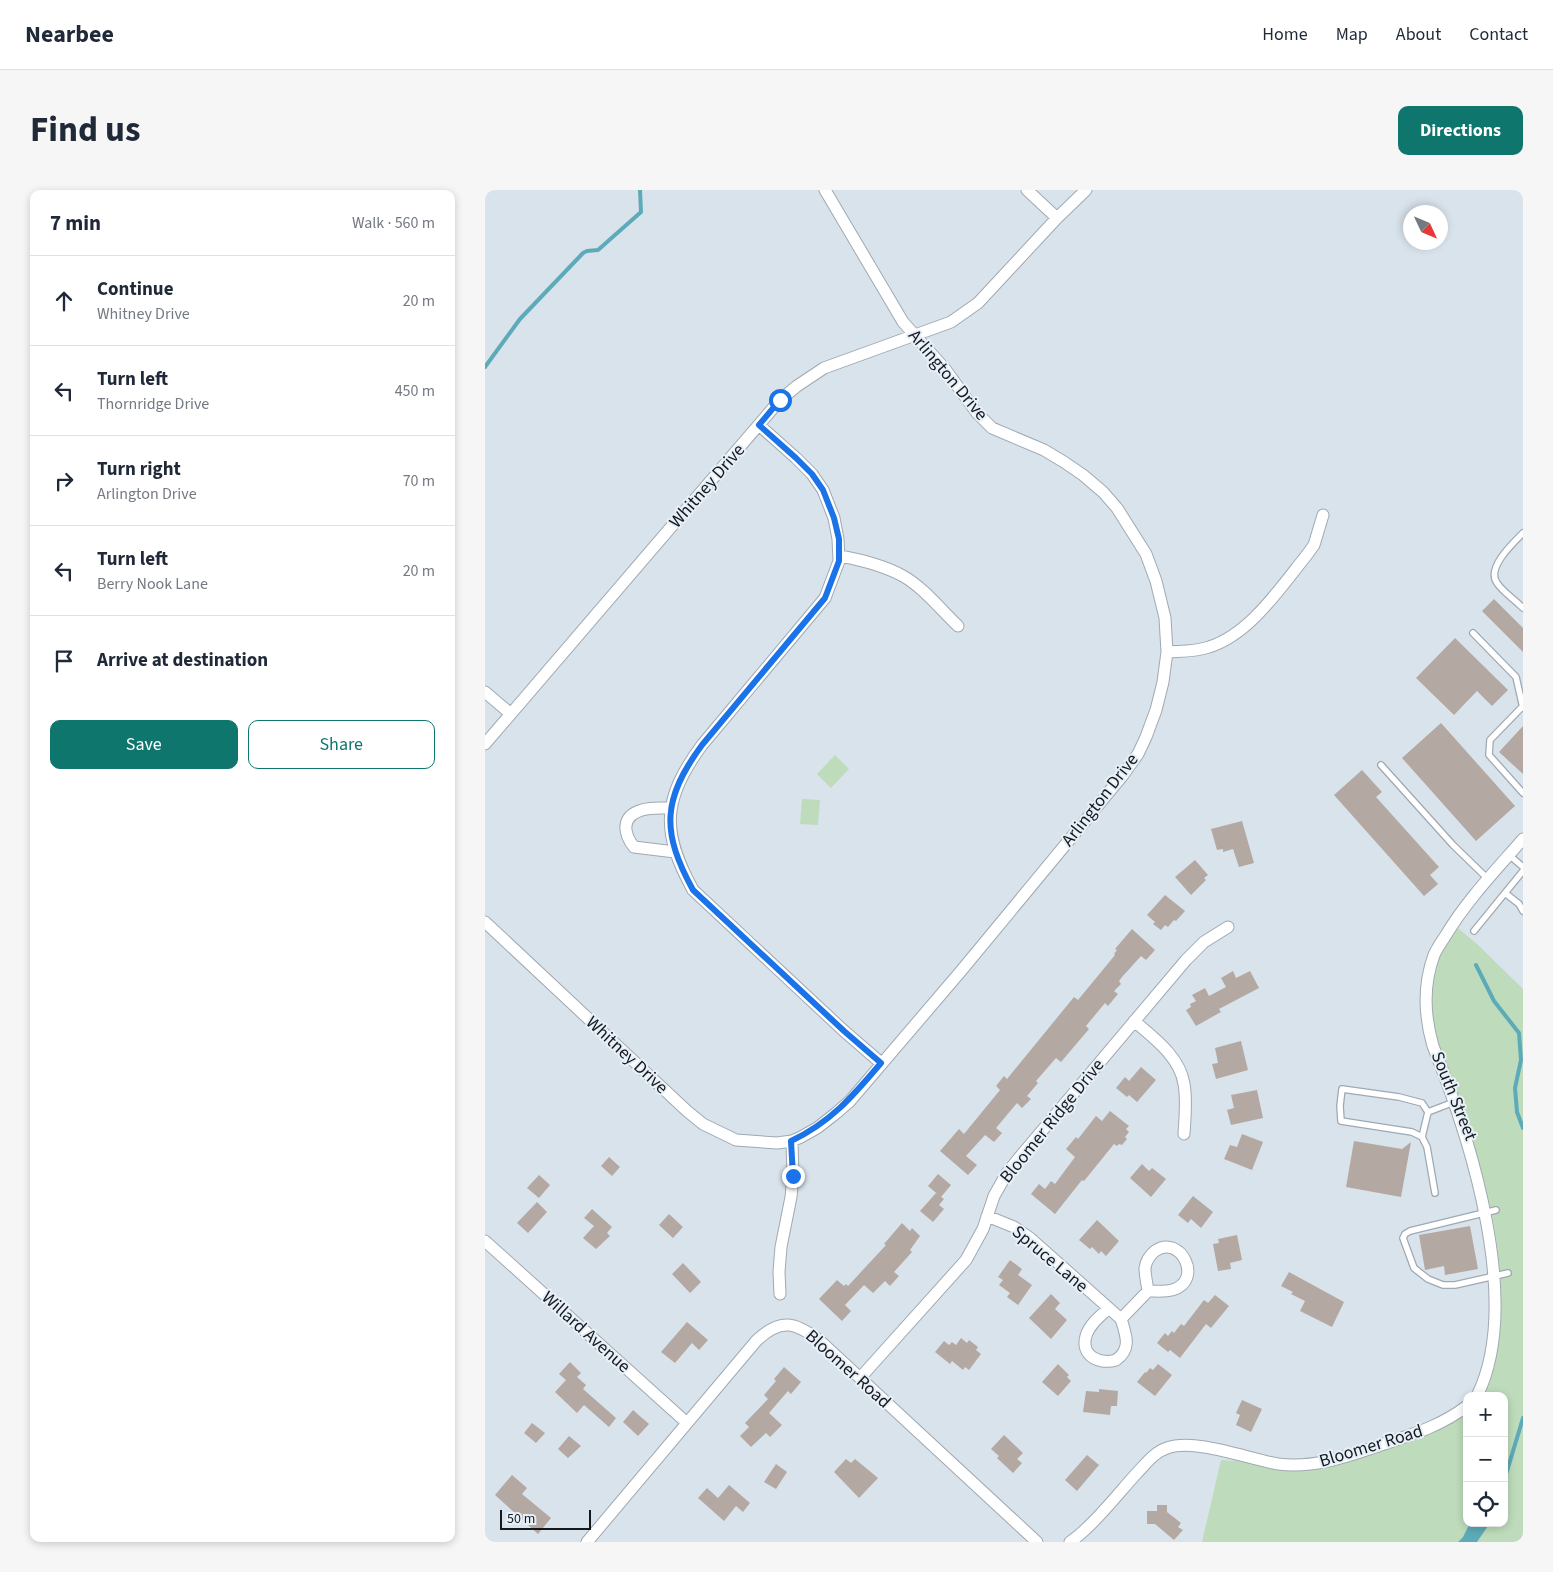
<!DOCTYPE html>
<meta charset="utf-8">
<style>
body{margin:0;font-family:"Source Sans 3",sans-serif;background:#f6f6f7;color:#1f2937}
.controls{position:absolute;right:15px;bottom:15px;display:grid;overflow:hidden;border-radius:10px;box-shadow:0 2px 8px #0003}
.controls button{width:45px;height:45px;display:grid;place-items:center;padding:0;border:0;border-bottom:1px solid #e0e1e3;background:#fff;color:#1f2937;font:25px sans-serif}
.compass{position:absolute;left:918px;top:15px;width:45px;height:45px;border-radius:50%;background:#fff;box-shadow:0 2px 8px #0003;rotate:134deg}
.scale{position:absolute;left:15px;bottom:12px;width:91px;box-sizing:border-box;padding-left:5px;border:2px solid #15191c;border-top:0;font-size:14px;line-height:18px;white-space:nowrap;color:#15191c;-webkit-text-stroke:4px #e7f0f9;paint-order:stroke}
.stop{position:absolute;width:15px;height:15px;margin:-11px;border:4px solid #1a73e8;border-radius:50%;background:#fff}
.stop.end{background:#1a73e8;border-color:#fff;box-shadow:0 1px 5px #0008}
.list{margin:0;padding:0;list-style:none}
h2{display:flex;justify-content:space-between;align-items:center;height:65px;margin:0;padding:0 20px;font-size:21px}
h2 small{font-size:16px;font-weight:400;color:#747a83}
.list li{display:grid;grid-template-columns:32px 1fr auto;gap:15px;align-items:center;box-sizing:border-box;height:90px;padding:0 20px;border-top:1px solid #e0e1e3}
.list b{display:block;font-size:19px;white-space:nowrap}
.list p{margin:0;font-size:16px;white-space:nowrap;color:#747a83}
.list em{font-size:16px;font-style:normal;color:#747a83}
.actions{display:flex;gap:10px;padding:15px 20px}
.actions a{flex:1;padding:11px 0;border:1px solid #0f766e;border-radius:10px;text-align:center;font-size:18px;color:#0f766e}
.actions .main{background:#0f766e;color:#fff}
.icon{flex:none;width:28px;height:28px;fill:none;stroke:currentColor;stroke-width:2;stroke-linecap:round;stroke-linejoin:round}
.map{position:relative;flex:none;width:1038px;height:1352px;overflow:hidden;border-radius:10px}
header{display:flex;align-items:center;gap:30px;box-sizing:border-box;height:70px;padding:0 25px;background:#fff;border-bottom:1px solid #e0e1e3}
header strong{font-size:24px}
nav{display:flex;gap:28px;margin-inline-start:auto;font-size:18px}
.intro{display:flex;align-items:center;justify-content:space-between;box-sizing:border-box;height:120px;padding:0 30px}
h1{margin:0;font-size:35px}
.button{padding:12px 22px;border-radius:10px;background:#0f766e;color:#fff;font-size:18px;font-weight:700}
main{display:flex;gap:30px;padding:0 30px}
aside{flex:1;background:#fff;border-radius:10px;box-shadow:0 2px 8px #0003}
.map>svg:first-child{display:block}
</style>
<header>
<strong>Nearbee</strong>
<nav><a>Home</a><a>Map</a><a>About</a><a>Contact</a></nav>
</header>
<div class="intro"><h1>Find us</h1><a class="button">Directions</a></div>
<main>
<aside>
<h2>7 min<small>Walk · 560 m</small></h2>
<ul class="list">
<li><svg class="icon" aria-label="ahead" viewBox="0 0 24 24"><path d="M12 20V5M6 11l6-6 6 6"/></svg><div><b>Continue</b><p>Whitney Drive</p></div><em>20 m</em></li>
<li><svg class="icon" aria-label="left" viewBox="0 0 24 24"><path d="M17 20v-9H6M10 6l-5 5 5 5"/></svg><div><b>Turn left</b><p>Thornridge Drive</p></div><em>450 m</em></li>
<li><svg class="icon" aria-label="right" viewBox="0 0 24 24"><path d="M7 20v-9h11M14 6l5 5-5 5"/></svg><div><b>Turn right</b><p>Arlington Drive</p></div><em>70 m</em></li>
<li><svg class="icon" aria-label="left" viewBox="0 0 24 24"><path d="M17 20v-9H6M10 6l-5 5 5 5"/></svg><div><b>Turn left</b><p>Berry Nook Lane</p></div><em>20 m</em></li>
<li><svg class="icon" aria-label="arrive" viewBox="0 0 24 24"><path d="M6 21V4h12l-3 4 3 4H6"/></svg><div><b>Arrive at destination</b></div></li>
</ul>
<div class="actions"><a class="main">Save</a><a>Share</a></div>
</aside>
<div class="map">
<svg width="1038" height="1352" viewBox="0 0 1038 1352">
<rect width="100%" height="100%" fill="#d9e3ec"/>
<path fill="#bedcbb" d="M350 565 364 579 346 598 332 584Z
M317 609 335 610 333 635 315 634Z
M968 734 992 754 1038 799V1352H717L736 1270 814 1275 937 1241 982 1216V1333H1019V1206H992C1038 1129 1009 1005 976 923 967 902 954 878 948 857 945 845 947 831 946 819 946 809 942 790 945 781 949 766 961 748 968 734Z"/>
<path fill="#5dabb9" d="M985 1333H1005L992 1352H973L978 1347Z"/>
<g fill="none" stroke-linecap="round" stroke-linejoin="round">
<path stroke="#5dabb9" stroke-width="4" d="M0 177 35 129 98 63 102 61 113 60 156 22 155 0
M991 775 1009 811 1034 843 1036 870 1030 898 1032 922 1038 938
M1019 1291 1038 1228"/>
</g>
<path fill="#b4a8a2" d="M1009 409 1038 438V462L997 421Z
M970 448 1023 500 1007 516 992 501 969 525 931 488Z
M956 533 1030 616 991 651 917 568Z
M1038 536V584L1014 562Z
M877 580 897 602 891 607 954 677 945 685 953 694 939 706 849 605Z
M757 631 769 673 754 677 748 659 738 662V659L732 660 726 639Z
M710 670 723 685 719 688 721 690 706 705 690 687Z
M680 705 700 721 691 731 689 730 683 737 680 735 676 740 668 734 670 732 662 725Z
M647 739 670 760 661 770 656 766 637 787 634 791 636 794 629 801 633 804 623 816 620 813 601 836 604 839 576 872 571 868 551 891 553 893 542 906 546 909 537 918 532 913 511 938 517 943 509 952 500 945 481 966 492 975 483 985 455 961 474 939 479 944 515 900 511 896 519 886 522 889 589 807 593 810 630 765 629 764 632 760 630 759Z
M748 781 751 788 765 781 774 798 734 819 736 822 711 836 701 820 706 817 705 814 711 811 707 805 720 798 724 806 741 797 736 788Z
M756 851 763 880 731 889 727 874 733 873 730 858Z
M656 877 671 890 652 912 644 905 642 907 631 898 640 887 644 891Z
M772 900 778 928 746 935 742 920 749 918 746 905Z
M625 921 644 936 641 939 644 942 640 947 642 949 637 955 634 954 632 956 629 954 599 991 597 990 570 1024 546 1004 554 994 560 999 566 991 570 994 590 967 581 959 591 947 593 949 611 926 617 931Z
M757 944 778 952 767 980 739 969 745 955 752 957Z
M869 951 917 959 926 952 916 1007 861 997Z
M124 967 135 977 127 986 116 976Z
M657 974 664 981 667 978 681 989 666 1007 645 988Z
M453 984 466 995 456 1007 443 996Z
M54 985 65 995 54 1008 42 998Z
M451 1003 459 1009 454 1015 459 1019 448 1032 435 1021Z
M708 1006 728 1022 716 1038 706 1029 703 1033 693 1025Z
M52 1012 62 1022 43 1043 32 1033Z
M107 1019 127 1037 122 1043 125 1046 111 1059 98 1048 109 1036 99 1028Z
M184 1024 198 1037 188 1048 174 1035Z
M612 1030 634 1051 621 1066 616 1061 614 1064 607 1057 605 1059 594 1050Z
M417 1033 425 1041 427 1038 435 1046 425 1060 427 1062 409 1082 414 1086 405 1096 400 1091 388 1103 379 1095 360 1115 366 1121 357 1131 334 1109 352 1090 359 1096 361 1094 363 1096 401 1055 399 1054Z
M985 1036 993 1079 960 1085 959 1076 940 1080 934 1045Z
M752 1045 757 1070 745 1073 746 1079 733 1081 728 1054 734 1053 733 1049Z
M525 1070 537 1079 533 1085 547 1095 533 1115 522 1107 525 1103 514 1095 518 1090 513 1087Z
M198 1073 216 1092 205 1103 187 1084Z
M804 1082 859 1112 847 1137 815 1121 820 1111 806 1104 808 1102 796 1096Z
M566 1104 575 1113 570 1119 582 1130 566 1149 544 1128Z
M730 1105 744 1116 726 1138 721 1134 695 1168 685 1160 683 1162 672 1153 680 1143 683 1146 687 1141 689 1143 696 1134 699 1136 719 1110 723 1113Z
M202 1132 223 1150 214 1160 207 1153 190 1173 176 1162Z
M476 1148 482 1153 484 1150 493 1157 491 1160 496 1164 484 1180 480 1177 478 1180 467 1171 465 1174 450 1162 459 1151 464 1155 467 1152 471 1155Z
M85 1172 96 1183 92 1187 101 1195 98 1199 131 1228 124 1237 99 1215 92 1223 70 1202 81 1190 74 1184Z
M573 1174 584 1185 582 1187 586 1191 573 1206 557 1192Z
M673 1174 687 1185 670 1206 652 1192 660 1182 661 1183 665 1178 668 1180Z
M299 1177 316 1192 306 1204 303 1201 284 1223 297 1235 285 1247 281 1243 266 1257 255 1246 264 1237 260 1233 283 1209 279 1205 291 1191 289 1189Z
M614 1199 633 1201 632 1216H626L625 1225 598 1222 601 1201 614 1202Z
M757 1210 777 1219 766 1242 751 1235 755 1225 751 1223Z
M148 1220 164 1234 153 1246 138 1232Z
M47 1233 60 1243 51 1253 39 1243Z
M519 1245 538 1263 532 1269 537 1273 528 1283 512 1268 514 1266 506 1259Z
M84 1246 96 1256 83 1268 73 1259Z
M602 1265 614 1275 592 1301 580 1290Z
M361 1269 366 1273 370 1269 393 1288 374 1308 349 1282Z
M291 1274 302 1282 291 1299 279 1292Z
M27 1285 42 1298 37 1304 66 1328 53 1344 10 1305Z
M244 1295 265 1313 258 1322 251 1316 239 1331 213 1308 222 1298 233 1308Z
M672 1315H682V1322L696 1333 693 1337 698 1340 689 1350 670 1334H662V1321H672Z"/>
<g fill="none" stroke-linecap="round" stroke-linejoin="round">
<defs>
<path id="service" d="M1038 343C1028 353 1001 378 1012 393 1018 402 1030 410 1038 418
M988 443 1031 487 1038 518
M1037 517 1005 550 1004 565 1038 603
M896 575 968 655 1003 689
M1024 665 1038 677
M1020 703 1034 714 1038 721
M989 741 1038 681
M937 947 943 922
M950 1003 942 957 937 947 927 942 856 931 855 916 857 899 914 907 937 913 943 922 969 912
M1011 1020 925 1041 920 1044 918 1048 929 1078 943 1089 958 1095H970L1023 1083"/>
<path id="minor" d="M542 0 572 28
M274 235 311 268 327 284 338 300 349 328 353 349 354 371 340 408 217 555C177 609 176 642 208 700L359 841 396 873
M355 366C377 370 398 375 418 386 439 398 456 420 473 436
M682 462C696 461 710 462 724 457 765 444 795 398 821 366L829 355 838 325
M0 502 26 524
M0 554 295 210 312 196 339 178 466 132 493 113 572 28 601 0
M185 618C176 618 166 617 157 620 136 626 138 643 149 657L190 662
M0 732 202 921 218 934 251 950 292 953 307 951 316 947 332 938 350 924 365 911 476 781 638 585 653 564 661 547 671 520 678 492 682 462 680 428 671 391 661 364 632 318 618 302 598 285 579 272 559 260 507 238 492 223 460 179 418 132 340 0
M649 831C669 848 695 867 699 894 702 910 700 928 699 944
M502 1026 529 1037 545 1048 636 1129C641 1145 647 1159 631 1170 615 1175 595 1166 601 1146 604 1135 615 1126 623 1119
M0 1051 202 1233
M295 1104 294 1082 296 1057 306 1007 308 986 307 951
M636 1129 663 1101C671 1101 679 1102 687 1100 720 1091 695 1043 670 1061 665 1065 661 1071 660 1078 660 1085 662 1094 663 1101
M375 1188 481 1070 498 1039 509 1006 522 983 534 968 701 770 719 752 743 737
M992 1206C1038 1114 986 950 948 856 939 825 938 795 949 765 952 758 957 751 961 745 982 710 1011 680 1038 649
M102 1352 272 1150C296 1128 310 1132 334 1150L552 1352
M585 1352C607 1337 632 1305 651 1284 660 1275 669 1262 682 1258 711 1248 763 1269 793 1274 829 1279 863 1266 896 1255 926 1245 956 1236 982 1216"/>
</defs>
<use href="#service" stroke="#a0a9b1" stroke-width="8"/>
<use href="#minor" stroke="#a0a9b1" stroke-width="13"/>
<use href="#service" stroke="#fff" stroke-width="5.5"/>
<use href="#minor" stroke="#fff" stroke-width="11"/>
</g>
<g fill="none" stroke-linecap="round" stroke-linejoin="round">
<path stroke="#1a73e8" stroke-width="6" d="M295 210 274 235 311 268 327 284 338 300 349 328 354 349V371L340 408 217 555C177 609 176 642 208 700L359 841 396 873C368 906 346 932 306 951L308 986"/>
</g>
<g text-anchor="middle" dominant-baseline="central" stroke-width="4" stroke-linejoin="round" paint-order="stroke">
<g font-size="18" fill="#15191c" stroke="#e7f0f9">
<text transform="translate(463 185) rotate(50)">Arlington Drive</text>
<text transform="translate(222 296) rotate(-49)">Whitney Drive</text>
<text transform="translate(615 610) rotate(-52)">Arlington Drive</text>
<text transform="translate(142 865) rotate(43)">Whitney Drive</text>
<text transform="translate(969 906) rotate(68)">South Street</text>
<text transform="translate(567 931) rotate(-51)">Bloomer Ridge Drive</text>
<text transform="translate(565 1069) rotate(40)">Spruce Lane</text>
<text transform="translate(101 1142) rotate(42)">Willard Avenue</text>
<text transform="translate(363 1179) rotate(42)">Bloomer Road</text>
<text transform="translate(886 1256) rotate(-17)">Bloomer Road</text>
</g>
</g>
</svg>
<div class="controls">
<button>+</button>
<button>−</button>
<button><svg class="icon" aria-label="locate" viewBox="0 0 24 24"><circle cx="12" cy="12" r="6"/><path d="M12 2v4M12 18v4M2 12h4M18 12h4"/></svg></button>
</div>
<svg class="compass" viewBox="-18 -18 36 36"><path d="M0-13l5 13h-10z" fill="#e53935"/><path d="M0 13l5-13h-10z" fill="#747a83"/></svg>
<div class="scale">50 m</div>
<div class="stop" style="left:295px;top:210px"></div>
<div class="stop end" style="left:308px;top:986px"></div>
</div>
</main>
